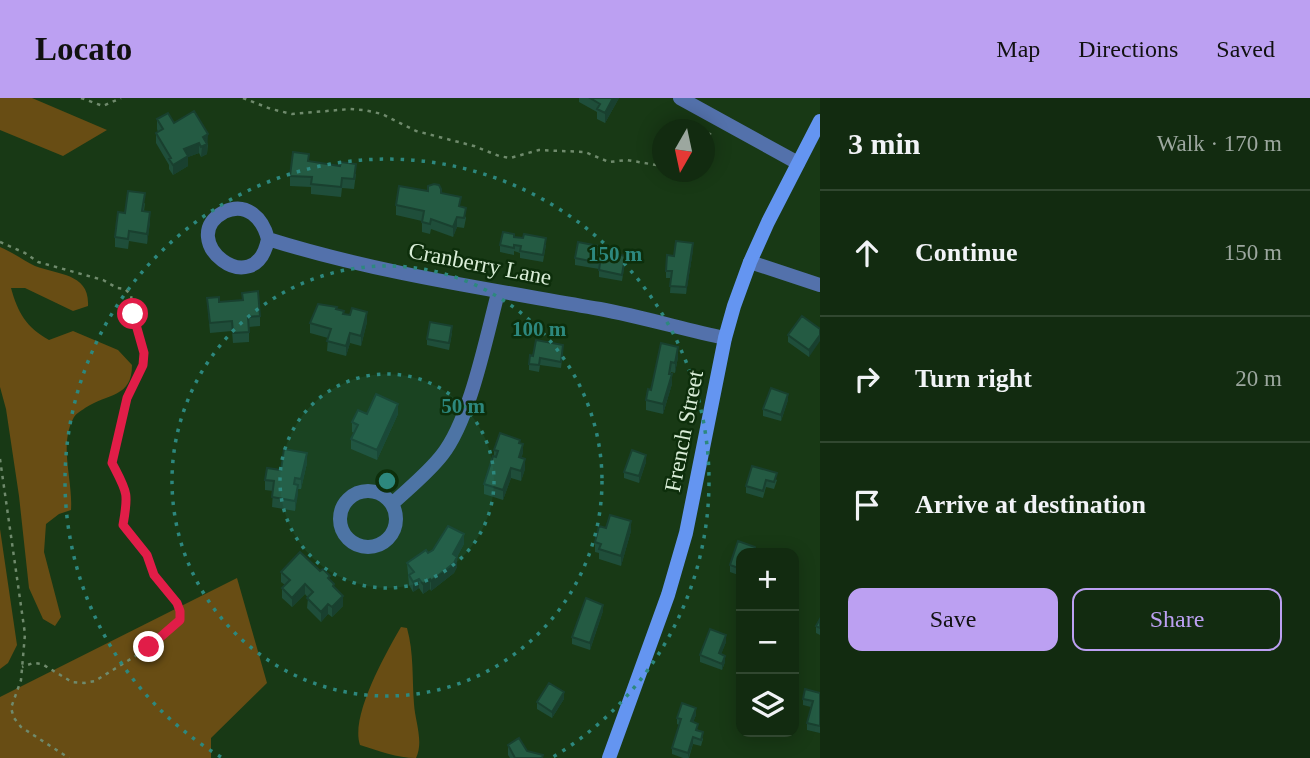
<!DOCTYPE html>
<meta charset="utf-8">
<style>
body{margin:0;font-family:"Times New Roman",serif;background:#1b3319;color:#f1f3f6}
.controls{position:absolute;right:21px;bottom:21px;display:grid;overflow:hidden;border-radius:14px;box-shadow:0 4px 18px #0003}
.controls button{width:63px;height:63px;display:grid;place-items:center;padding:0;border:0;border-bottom:2px solid #314730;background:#122b10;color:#f1f3f6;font:35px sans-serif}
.compass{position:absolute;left:652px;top:21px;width:63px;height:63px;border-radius:50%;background:#122b10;box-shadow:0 4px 18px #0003;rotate:189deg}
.stop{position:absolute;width:21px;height:21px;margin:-16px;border:5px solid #e11d48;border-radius:50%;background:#fff}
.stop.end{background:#e11d48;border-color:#fff;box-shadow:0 2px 7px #0008}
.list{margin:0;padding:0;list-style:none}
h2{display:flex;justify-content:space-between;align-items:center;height:91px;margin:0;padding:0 28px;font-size:30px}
h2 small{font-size:23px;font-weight:400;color:#9ca79f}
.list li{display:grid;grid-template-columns:46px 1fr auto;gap:21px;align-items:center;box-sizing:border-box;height:126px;padding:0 28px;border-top:2px solid #314730}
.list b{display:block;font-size:26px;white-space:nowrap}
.list em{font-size:23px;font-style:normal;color:#9ca79f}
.actions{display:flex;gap:14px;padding:21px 28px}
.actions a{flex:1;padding:16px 0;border:2px solid #bca0f2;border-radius:14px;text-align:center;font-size:24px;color:#bca0f2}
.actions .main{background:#bca0f2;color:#111}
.icon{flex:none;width:38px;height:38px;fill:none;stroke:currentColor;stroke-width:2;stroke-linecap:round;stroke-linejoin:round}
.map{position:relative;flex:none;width:820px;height:660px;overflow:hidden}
header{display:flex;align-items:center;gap:42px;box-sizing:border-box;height:98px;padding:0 35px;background:#bca0f2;color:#111}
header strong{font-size:33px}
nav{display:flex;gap:38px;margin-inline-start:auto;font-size:24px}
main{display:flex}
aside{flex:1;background:#122b10}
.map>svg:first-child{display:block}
</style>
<header>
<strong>Locato</strong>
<nav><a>Map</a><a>Directions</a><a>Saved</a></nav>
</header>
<main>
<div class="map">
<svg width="820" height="660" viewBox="0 0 820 660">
<rect width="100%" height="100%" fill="#183915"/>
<path fill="#684d14" d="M0 0H32L107 32 63 58 0 32Z
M0 149C12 154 23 162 35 168 58 177 90 175 88 208L73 213 25 190H11C18 215 26 229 49 242L73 233 118 252 132 267C132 300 108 295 85 310 81 313 75 316 73 321 59 348 73 382 71 412L59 416 46 426 44 454 61 519 55 528 43 521 29 490 19 398 6 311 0 289Z
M0 431 17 547 8 565 0 571Z
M237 480 267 585 211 640V660H0V599Z
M401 529 407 530C414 555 412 580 414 606 415 623 424 644 416 660 397 660 379 653 360 647 350 618 386 555 401 529Z"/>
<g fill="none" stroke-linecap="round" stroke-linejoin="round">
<path stroke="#6f8a6c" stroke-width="2.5" stroke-dasharray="3.5 5" stroke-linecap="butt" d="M81 0 103 8 121 0
M243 0 271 11 292 16 350 11 364 12 382 16 416 33 474 48 499 58 510 60 539 52 585 54 609 64 627 62 662 68
M704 45 712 33
M0 144 25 155 38 164 103 182 117 190 125 191 131 197 133 216 144 255 143 267 137 283 130 290 124 311 112 365C126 394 129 394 123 427L147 457 154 477 177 505 180 513V522L150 549 95 583 84 585 72 584 42 566 33 565 22 569
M0 361 25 536 21 582 11 610 14 620 21 629 69 660"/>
<path stroke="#5371ab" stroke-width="14" d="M680 0 798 65
M268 141C263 121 247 103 224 114 174 141 255 207 268 141 376 175 489 191 600 211 642 219 683 231 725 240
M750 164 820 187
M340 421a28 28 0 1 1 56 0a28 28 0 1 1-56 0Z
M392 406C409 390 428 375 442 357 470 322 486 240 498 195"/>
<path stroke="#6495f1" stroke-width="14" d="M609 660 668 497 686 435 725 240 734 208 750 164 768 124 820 23"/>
</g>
<path fill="#1f4e3a" d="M579 0H619L605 25 597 21V14L579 4Z
M157 21 174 25 208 46 207 56 201 59 199 55 188 59V68L173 77 169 71V67L156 45V35L158 34 157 31Z
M309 63 356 76 354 91 342 90 341 99 311 96V89L290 88V78Z
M441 96 461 109 466 120 464 130 457 129 453 139 431 131 430 136 422 134V123L396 117V107Z
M145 105 144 113 150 124 147 146 129 143 128 151 115 149V139L125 115Z
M514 139 546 147 543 164 520 160V155L514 153V157L500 154V147Z
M693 152 686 196 670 195 671 180H666V173L674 158Z
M604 154 625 164 622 183 599 179V171L575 167V160Z
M242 195 260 218V228L249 229V244L233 245 232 233 210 235 207 200 219 204 242 202Z
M337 211 344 216 367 224 361 248 350 245 346 258 327 253 328 240 310 235V225Z
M820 231 809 259 788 244V237Z
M452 235 449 252 427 247V241Z
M661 245 678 259 675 275 671 274 672 286 663 316 646 312V302L651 292Z
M563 253 561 270 540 267 539 274 529 272V266L533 258Z
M788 302 781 323 763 318V311Z
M367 316H398L377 362 351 351V341L354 335 352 334V324Z
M520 345 523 355 521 359 525 371 521 383 511 380 503 402 484 396V386L494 359V352Z
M646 364 639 385 624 380V374Z
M307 365 301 391H298L295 413 272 409 273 393 265 392V382L281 372Z
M752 368 777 382 774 391 766 389 763 400 746 395V388Z
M606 430 631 433 621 468 599 461V455L595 454V444Z
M738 443 755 449V455H741V478L730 474V467Z
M464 446 457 459V469L454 475 431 493 430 491 423 496 419 490 413 494 409 487 407 465 428 455Z
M320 473 330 482 343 508 332 519 328 516 321 524 307 510 308 500 305 496 292 509 282 500V490L285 487 281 484V474Z
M603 513 590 552 572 546V539Z
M820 521V537L816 535V528Z
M726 544 721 556 725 564 722 572 700 564V557Z
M820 595V635L807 632V625L811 609 803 607V601Z
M564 601 552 620 537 611V604Z
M696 617 693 624 703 641 701 648 693 646 689 660H683L672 656V650L679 627 677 626V620Z
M508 647 527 653 543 660H510L508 657Z"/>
<path fill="#19402f" d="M613 0H619L605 25V15Z
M208 36 207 56 201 59 203 39Z
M199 45V55L188 59V68L173 77V67L184 51Z
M150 114V124L147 146V136Z
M457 119V129L453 139V129Z
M693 145V152L686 196V189Z
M367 214V224L361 248V238Z
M350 235V245L346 258V248Z
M820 237V243L809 259V252Z
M678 249V259L675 275V265Z
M672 276V286L663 316V306Z
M788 296V302L781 323V317Z
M398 306V316L377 362V352Z
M523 346V355L519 369V359Z
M307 355V365L301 391V381Z
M646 357V364L639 385V378Z
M525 361V371L521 383V373Z
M511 370V380L503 402V392Z
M298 387V397L295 413V403Z
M631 423V433L621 468V458Z
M464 436V446L453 466 457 459V469L454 475 431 493V483L453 456Z
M419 481V490L413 494V484Z
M430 481V491L423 496V486Z
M305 486V496L292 509V500Z
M343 498V508L332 519V509Z
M328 506V516L321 524V514Z
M603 507V513L590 552V545Z
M726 537V544L719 562V555Z
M725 558V564L722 572V566Z
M564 594V601L552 620V614Z
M696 610V617L691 630V623Z
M693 639V646L688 660V655Z"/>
<path fill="#245b43" stroke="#19402f" stroke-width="2" d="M590 0H613L605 15 597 11 600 6Z
M194 13 208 36 203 39 207 46 201 49 199 45 184 51 188 58 173 67 169 61 171 60 156 35 163 31 157 21 168 15 174 25Z
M293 54 309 56 308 63 340 68 341 64 356 66 354 81 342 80 341 89 311 86 312 79 290 78Z
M434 86 439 87 441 91V95L461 99 459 108 466 110 464 120 457 119 453 129 431 121 430 126 422 124 424 113 396 107 399 88 428 93V88Z
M128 93 145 95 142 113 150 114 147 136 129 133 128 141 115 139 118 114 125 115Z
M503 134 514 136V139L523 140 524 136 546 140 543 157 520 153 521 148 514 147V150L500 147Z
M676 143 693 145 686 189 670 188 672 173H666L667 157 674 158Z
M578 144 604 149 603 153 625 158 622 177 599 172 600 165 575 160Z
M258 193 260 218 248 219 249 234 233 235 232 223 210 225 207 200 219 199V204L243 202 242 195Z
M318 206 337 209 336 211 344 213 343 216 350 217 352 210 367 214 361 238 350 235 346 248 327 243 331 231 310 225Z
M802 218 820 231V237L809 252 788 237Z
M430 224 452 228 449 245 427 241Z
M536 242 563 247 561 264 540 260 539 267 529 266 530 257 533 258Z
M661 245 678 249 675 265 671 264 669 276H672L663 306 646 302 648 291 651 292Z
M771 290 788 296 781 317 763 311Z
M376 296 398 306 377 352 351 341 358 327 352 324 358 312 367 316Z
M500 335 520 342 519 345 523 346 519 359 525 361 521 373 511 370 503 392 484 386 493 358 496 359 498 353 494 352Z
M284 351 307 355 301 381 295 380 294 386 298 387 295 403 272 399 274 383 265 382 267 370 281 372Z
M632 352 646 357 639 378 624 374Z
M752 368 777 375 774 384 766 382 763 393 746 388Z
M610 417 631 423 621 458 599 451 601 446 595 444 599 428 606 430Z
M448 428 464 436 453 456 457 459 454 465 431 483 430 481 423 486 419 481 413 484 409 477 414 474 407 465 426 452 428 455 433 452Z
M738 443 755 449 753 455H741V471L730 467Z
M300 454 320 473 323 471 330 478 328 480 334 486 333 488 343 498 332 509 328 506 321 514 307 500 313 494 305 486 292 500 282 490 290 482 281 474Z
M586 500 603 507 590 545 572 539Z
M820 521V530L816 528Z
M710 531 726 537 719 555 725 558 722 566 700 557Z
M549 585 564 594 552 614 537 604Z
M805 591 820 595V628L807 625 813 603 803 601Z
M682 605 696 610 691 623 698 626 696 632 703 634 701 642 693 639 688 655 672 650 681 621 677 620Z
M519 640 527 653 543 657 542 660H515L508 647Z"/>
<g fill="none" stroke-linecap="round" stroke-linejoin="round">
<path stroke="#e11d48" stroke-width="9" d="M133 216 144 255 143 267 127 300 112 365C127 394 129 394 123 427L147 457 154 477 177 505 180 513V522L149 549"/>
</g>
<circle cx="387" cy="383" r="107" fill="#2d887e" fill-opacity=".12"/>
<g fill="none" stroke="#2d887e" stroke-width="3.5" stroke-dasharray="3.5 7">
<circle cx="387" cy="383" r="107"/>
<circle cx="387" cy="383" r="215"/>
<path d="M221 659A322 322 0 1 1 553 659"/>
</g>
<g text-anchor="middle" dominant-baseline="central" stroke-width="5" stroke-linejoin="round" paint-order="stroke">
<g font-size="23" fill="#daeed8" stroke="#0d2e0b">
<text transform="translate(480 166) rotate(11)">Cranberry Lane</text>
<text transform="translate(684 333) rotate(-79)">French Street</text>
</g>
</g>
<circle cx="387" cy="383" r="10" fill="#2d887e" stroke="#0d2e0b" stroke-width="3.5"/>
<g font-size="21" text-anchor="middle" font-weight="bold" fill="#2d887e" stroke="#0d2e0b" stroke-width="5" stroke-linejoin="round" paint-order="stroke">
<text x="615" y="163">150 m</text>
<text x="539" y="238">100 m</text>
<text x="463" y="315">50 m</text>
</g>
</svg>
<div class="controls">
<button>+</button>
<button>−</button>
<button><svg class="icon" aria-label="layers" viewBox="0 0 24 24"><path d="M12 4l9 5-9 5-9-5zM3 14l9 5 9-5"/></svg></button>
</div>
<svg class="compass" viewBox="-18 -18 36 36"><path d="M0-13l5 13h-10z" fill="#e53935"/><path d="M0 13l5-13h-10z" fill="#9ca79f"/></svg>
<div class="stop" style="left:133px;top:216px"></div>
<div class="stop end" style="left:149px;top:549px"></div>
</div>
<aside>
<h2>3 min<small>Walk · 170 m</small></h2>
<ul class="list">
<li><svg class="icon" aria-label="ahead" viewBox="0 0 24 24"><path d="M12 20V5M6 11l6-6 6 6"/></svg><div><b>Continue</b></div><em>150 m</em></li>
<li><svg class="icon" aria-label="right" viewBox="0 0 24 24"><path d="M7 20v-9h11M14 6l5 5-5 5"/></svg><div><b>Turn right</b></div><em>20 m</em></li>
<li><svg class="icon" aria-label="arrive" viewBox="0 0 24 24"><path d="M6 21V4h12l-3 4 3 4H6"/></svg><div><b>Arrive at destination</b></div></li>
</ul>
<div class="actions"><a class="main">Save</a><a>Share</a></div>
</aside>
</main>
